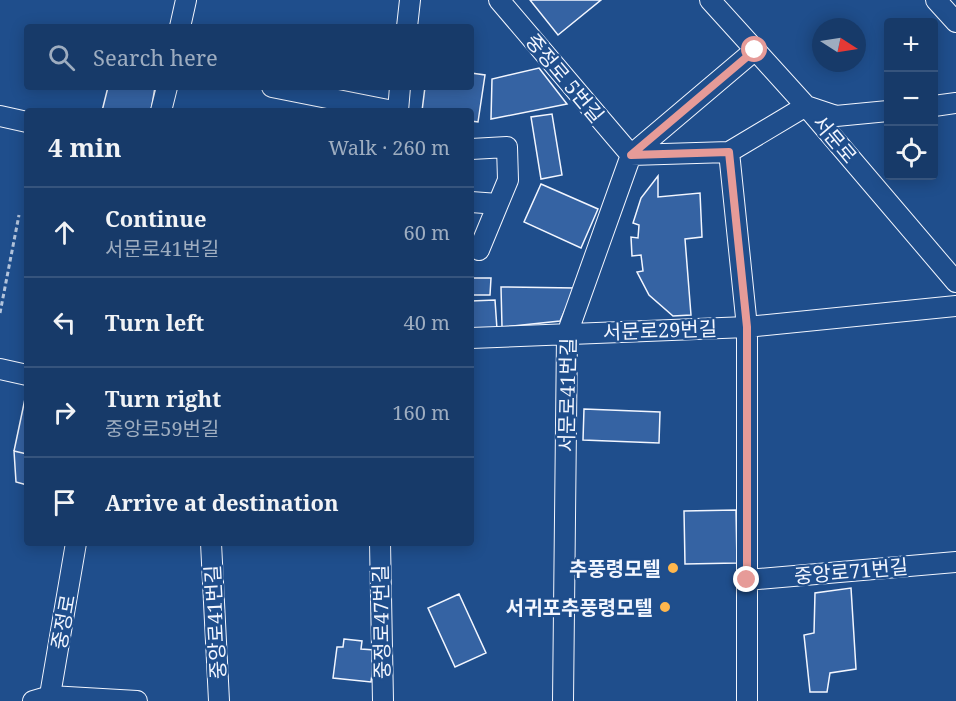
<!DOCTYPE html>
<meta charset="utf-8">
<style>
body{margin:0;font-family:"Noto Serif","Noto Sans KR",serif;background:#20416f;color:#f1f3f6}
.controls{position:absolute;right:18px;top:18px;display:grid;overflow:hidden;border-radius:6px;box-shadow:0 3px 15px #0003}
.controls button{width:54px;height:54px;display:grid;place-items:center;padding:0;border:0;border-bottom:2px solid #36547d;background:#173a69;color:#f1f3f6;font:30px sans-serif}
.compass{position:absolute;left:812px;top:18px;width:54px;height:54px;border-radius:50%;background:#173a69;box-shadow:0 3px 15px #0003;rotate:102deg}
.stop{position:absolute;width:18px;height:18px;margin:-14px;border:4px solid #e69b98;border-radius:50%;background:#fff}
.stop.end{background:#e69b98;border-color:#fff;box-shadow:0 2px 6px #0008}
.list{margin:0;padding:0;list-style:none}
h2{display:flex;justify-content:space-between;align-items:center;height:78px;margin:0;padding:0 24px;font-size:26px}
h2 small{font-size:20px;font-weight:400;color:#9eadc0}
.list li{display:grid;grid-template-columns:39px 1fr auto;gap:18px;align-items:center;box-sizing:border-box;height:90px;padding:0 24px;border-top:2px solid #36547d}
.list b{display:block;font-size:22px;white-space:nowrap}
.list p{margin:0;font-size:20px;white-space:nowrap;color:#9eadc0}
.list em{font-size:20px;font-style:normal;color:#9eadc0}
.icon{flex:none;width:33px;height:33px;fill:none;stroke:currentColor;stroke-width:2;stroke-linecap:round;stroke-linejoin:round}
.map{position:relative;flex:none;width:956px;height:701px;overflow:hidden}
.search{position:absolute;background:#173a69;box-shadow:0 3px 15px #0003;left:24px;top:24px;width:450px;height:66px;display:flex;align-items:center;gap:15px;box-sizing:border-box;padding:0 21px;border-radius:6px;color:#9eadc0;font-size:22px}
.panel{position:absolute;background:#173a69;box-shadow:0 3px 15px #0003;left:24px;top:108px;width:450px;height:438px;border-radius:6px}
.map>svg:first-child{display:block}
</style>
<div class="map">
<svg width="956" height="701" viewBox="0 0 956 701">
<rect width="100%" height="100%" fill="#1f4e8c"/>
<path fill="#3563a3" stroke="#f2f6ff" stroke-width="1.5" d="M530 0H601L558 35Z
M539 68 567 104 491 119 492 79Z
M471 73 485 75 478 122 471 121V111H422L425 87H471Z
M108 87H155L151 111H102Z
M552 114 562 175 541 179 531 117Z
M658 176V197L700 193 702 237 685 239 691 315 673 316 649 295 637 272 643 271 641 255 632 256 631 237 638 238 639 225 633 223 641 198Z
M541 184 598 209 581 248 524 222Z
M471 278H491L490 295H471Z
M501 287 575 288 560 321 502 327Z
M495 300 497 329 471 330V301Z
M26 394H27V454L14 451Z
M584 409 660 412 659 443 583 440Z
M14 451 27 454V485L16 482Z
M736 510 737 563 685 564 684 511Z
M851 588 856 669 830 673 827 692H810L804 635 814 633 815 593Z
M459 594 486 653 455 667 428 608Z
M344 639 362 641 361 649 375 650 371 682 333 678 337 647H343Z"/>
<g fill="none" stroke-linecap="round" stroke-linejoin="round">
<defs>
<path id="minor" d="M499 0 631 155
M710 0 806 106 956 282
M936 0 956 22
M180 27 186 0
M407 27 410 0
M272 87 393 111
M934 106 956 103
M161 111 167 87
M398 111 400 87
M0 116 27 122
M471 149 507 147 508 180 498 204 471 202
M729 152 747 327V701
M631 155 729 152 806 106 836 116 888 111
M479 250 498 204
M471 338 747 327 956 306
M0 369 27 375
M211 543 219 701
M380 543 383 701
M747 580 956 562
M33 701 50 696 137 701
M49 701 76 543
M563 701 567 334 631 155 755 50"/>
</defs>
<use href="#minor" stroke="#f2f6ff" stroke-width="22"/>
<path stroke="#b3c4dc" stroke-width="3" stroke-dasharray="4.5 3" stroke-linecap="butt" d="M0 313 19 215"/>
<use href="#minor" stroke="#1f4e8c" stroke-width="20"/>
</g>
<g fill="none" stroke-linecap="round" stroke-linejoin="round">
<path stroke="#e69b98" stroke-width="8" d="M747 580V327L729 152 631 155 755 50"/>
</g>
<g fill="#ffb74d" stroke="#1f4e8c" stroke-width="2">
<circle cx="673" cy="568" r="6"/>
<circle cx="665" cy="607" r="6"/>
</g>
<g text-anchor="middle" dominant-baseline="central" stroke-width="4.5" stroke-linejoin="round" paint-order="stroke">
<g font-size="20" fill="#f2f6ff" stroke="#1f4e8c">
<text transform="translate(565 78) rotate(50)">중정로 5번길</text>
<text transform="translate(835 139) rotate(50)">서문로</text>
<text transform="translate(660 330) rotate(-2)">서문로29번길</text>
<text transform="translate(567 395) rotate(-89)">서문로41번길</text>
<text transform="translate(851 571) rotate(-5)">중앙로71번길</text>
<text transform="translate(63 622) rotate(-80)">중정로</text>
<text transform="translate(215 622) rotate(-93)">중앙로41번길</text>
<text transform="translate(381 622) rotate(-91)">중정로47번길</text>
</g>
<g font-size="20" font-weight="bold" fill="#f2f6ff" stroke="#1f4e8c" text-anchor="end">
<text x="661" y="568">추풍령모텔</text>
<text x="653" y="607">서귀포추풍령모텔</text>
</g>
</g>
</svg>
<div class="controls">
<button>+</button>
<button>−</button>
<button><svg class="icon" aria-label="locate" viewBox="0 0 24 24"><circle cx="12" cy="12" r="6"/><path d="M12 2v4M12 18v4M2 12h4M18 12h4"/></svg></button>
</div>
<svg class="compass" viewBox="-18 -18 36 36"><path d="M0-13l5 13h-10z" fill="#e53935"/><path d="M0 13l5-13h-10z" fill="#9eadc0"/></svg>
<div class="stop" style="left:755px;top:50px"></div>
<div class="stop end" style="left:747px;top:580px"></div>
<div class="search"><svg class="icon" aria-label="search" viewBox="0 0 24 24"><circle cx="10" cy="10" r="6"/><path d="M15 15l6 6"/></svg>Search here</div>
<section class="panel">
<h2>4 min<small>Walk · 260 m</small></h2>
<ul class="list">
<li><svg class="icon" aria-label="ahead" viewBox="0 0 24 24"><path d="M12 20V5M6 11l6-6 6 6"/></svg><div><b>Continue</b><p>서문로41번길</p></div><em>60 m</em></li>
<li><svg class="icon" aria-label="left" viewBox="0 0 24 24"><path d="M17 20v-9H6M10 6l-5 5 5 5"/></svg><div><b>Turn left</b></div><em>40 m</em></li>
<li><svg class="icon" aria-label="right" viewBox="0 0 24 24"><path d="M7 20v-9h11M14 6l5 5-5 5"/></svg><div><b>Turn right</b><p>중앙로59번길</p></div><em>160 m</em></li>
<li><svg class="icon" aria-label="arrive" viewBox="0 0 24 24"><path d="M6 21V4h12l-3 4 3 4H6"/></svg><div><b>Arrive at destination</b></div></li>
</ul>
</section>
</div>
